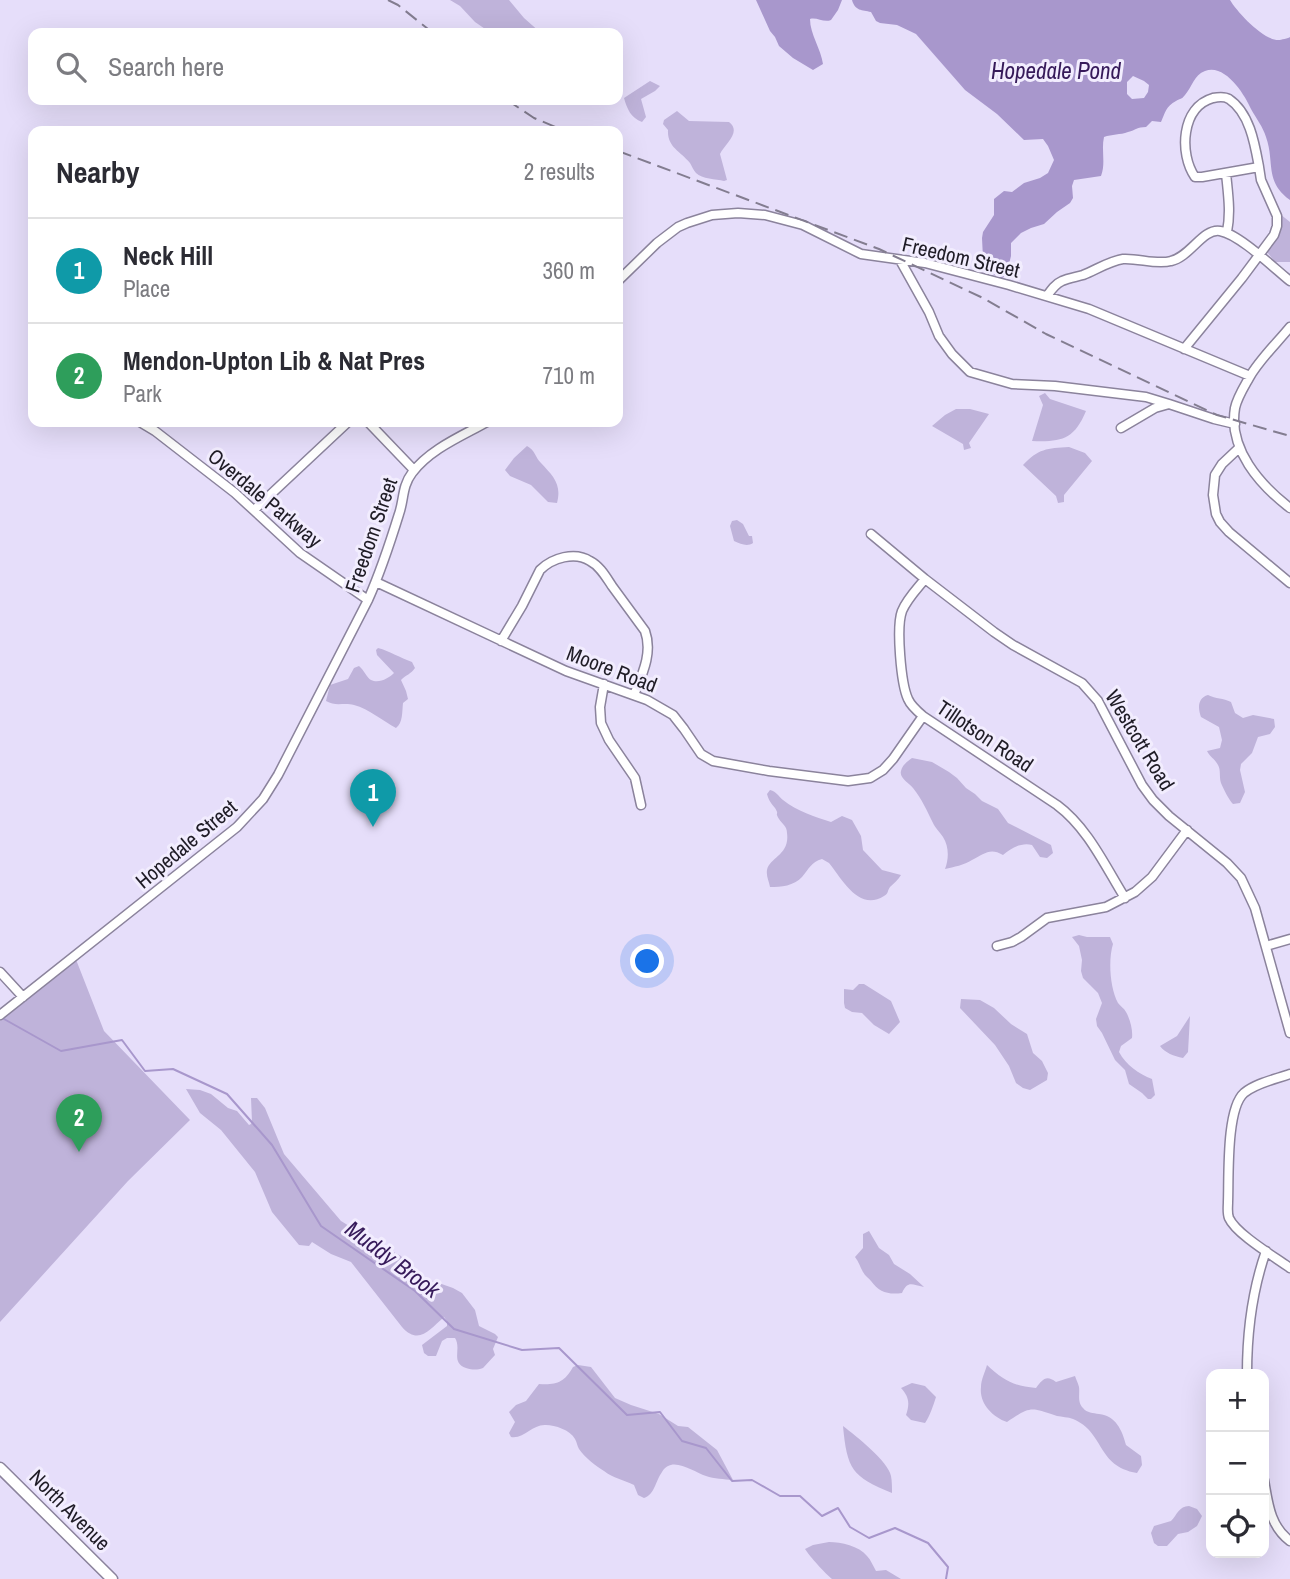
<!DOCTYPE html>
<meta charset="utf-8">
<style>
body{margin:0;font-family:"Archivo Narrow",sans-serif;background:#f7f7f7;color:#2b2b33}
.controls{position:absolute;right:21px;bottom:21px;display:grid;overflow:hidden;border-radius:14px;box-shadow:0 7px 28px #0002}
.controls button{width:63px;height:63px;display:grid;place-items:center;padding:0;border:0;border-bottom:2px solid #e1e1e2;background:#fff;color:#2b2b33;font:35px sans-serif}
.you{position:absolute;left:648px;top:962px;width:24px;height:24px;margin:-18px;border:5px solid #fff;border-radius:50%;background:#1a73e8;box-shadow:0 0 0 10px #1a73e833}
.badge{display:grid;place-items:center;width:46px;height:46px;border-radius:50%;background:#8d7013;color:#fff;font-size:23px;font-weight:700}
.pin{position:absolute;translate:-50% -58px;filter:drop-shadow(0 2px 4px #0008)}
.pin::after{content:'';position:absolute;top:37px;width:24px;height:21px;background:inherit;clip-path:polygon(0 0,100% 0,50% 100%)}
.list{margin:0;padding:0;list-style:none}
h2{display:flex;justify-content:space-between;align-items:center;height:91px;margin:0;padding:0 28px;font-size:30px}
h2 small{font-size:23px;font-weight:400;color:#7c7c81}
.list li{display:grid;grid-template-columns:46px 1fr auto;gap:21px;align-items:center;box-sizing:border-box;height:105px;padding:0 28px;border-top:2px solid #e1e1e2}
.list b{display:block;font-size:26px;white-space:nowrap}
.list p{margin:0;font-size:23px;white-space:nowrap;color:#7c7c81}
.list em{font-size:23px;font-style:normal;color:#7c7c81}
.icon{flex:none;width:38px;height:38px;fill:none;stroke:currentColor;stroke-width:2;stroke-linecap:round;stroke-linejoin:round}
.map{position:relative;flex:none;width:1290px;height:1579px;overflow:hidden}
.search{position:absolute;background:#fff;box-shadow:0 7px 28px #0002;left:28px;top:28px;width:595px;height:77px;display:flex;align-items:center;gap:18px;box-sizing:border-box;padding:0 24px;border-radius:14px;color:#7c7c81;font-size:26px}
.panel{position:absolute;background:#fff;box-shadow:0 7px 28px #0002;left:28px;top:126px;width:595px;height:301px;border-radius:14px}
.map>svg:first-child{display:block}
</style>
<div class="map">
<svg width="1290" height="1579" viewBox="0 0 1290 1579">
<rect width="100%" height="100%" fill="#e6defa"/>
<path fill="#bfb3da" d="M450 0H509L524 18 541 33H491L475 22 460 6Z
M650 81 660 86 655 91 641 99 646 117 642 122C631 118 627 109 624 98Z
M677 111 689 121 729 122C742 132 725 144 720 154L727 180 724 181C716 179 702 179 696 173 693 170 692 166 690 163 680 151 667 147 668 130L663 124 664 120Z
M1280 214 1290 222V262H1275L1267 252Z
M1045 393 1050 399 1086 411C1074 440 1061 442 1032 441L1043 405 1039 396Z
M956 409H970L989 414 969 443 971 448 964 450 963 444 932 426 945 415Z
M527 446C535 450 535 457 541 463 553 476 562 484 557 503L548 502 531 485 510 476 505 470 514 458Z
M1069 447 1085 453 1092 461 1064 495V502L1058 503 1056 496 1023 465C1038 449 1047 448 1069 447Z
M737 520 743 524 749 536H752L753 543C747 547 741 544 734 541L730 526 732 521Z
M378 648C390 651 400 658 412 662L415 668C411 674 406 675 401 680L406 691 408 699 403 703C402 712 403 723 396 728 383 721 369 709 354 705 344 702 336 707 326 701L330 685 348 679 354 668 359 666C364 670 367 678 371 680 379 684 389 678 394 673L377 655 376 650Z
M1208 695C1216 699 1223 698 1231 702L1235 713 1243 718 1253 715 1274 719 1275 727 1270 734 1258 737 1252 753 1241 764 1240 770 1245 792 1240 803 1233 804C1229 800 1223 788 1221 783 1219 777 1221 770 1218 765 1215 759 1210 757 1207 751L1220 748 1222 740 1219 727 1201 717C1198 709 1197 698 1208 695Z
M912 758 932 762 949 772 957 778 966 788 975 794 982 801 998 809 1008 823 1051 845 1053 853 1047 858 1040 857 1032 845C1022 842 1011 848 1003 855 990 847 984 854 972 860 964 865 954 867 945 869 949 859 949 846 943 837 940 832 935 828 933 823 927 811 922 799 913 788 909 783 899 778 901 771 902 765 908 761 912 758Z
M770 790C777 792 778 796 783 800 797 811 815 817 831 822L842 816 852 820 861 836 863 850 882 870 901 875C898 880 894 883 890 887 887 891 889 893 884 896 859 912 842 879 829 863L822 859C811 862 809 869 802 877 794 886 781 887 770 887 769 881 766 876 767 870 770 857 790 855 787 833 787 826 782 824 779 819 774 811 780 816 775 808 771 803 769 801 767 794Z
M1079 935 1087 937H1110L1113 944C1108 960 1110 988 1118 1003 1120 1006 1124 1008 1126 1012 1130 1019 1133 1030 1132 1038L1121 1046 1119 1052C1126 1065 1139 1074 1152 1079L1155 1095 1151 1099H1148L1142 1093 1129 1084 1125 1070 1115 1060 1102 1033 1097 1026 1096 1019 1102 1003 1098 993 1083 978 1081 971 1082 960 1079 946 1072 937Z
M75 957 104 1031 190 1120 128 1181 0 1322V1018Z
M859 984H864L891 1001 900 1022 889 1034 874 1025 862 1013 852 1012 845 1008 844 1003V989L853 990Z
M961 999 980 1000 994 1008 1011 1024 1027 1034 1033 1053 1042 1061 1048 1073 1047 1080 1030 1090 1023 1088 1016 1083 1009 1066 995 1045 960 1008Z
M1190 1016 1188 1052 1183 1058C1174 1056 1165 1053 1160 1046L1177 1036Z
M186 1089 200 1090 211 1094 228 1108 237 1111 249 1125 251 1124 252 1122 251 1098H257L265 1108 284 1154 341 1221 354 1229 377 1240 384 1247 401 1256 413 1274 453 1288 462 1293 475 1310 479 1326 495 1334 498 1337 493 1349 495 1355 483 1368C477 1370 473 1370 466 1368 450 1362 462 1349 455 1338H447L442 1341 436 1356H428L424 1353 422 1345 447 1326V1321L444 1317C430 1329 419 1346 402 1327L351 1262 331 1254 312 1242 309 1246 299 1245 272 1212 255 1172 221 1130 200 1113Z
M869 1231 879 1248 889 1255 894 1264 910 1274 924 1287C912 1285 908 1280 902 1293 888 1295 879 1292 871 1281 869 1278 865 1276 863 1272 860 1267 859 1262 855 1257L863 1248V1234Z
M578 1365 591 1367 615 1398 631 1405 659 1414 678 1426 688 1427 717 1450 733 1480C724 1479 714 1479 706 1476 693 1472 672 1455 662 1472 655 1482 655 1494 644 1498L638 1495 634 1485C624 1480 613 1478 604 1471 596 1466 585 1458 579 1449 577 1446 577 1442 575 1439 570 1430 555 1425 546 1425 532 1424 525 1439 511 1437L509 1433 515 1422 509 1412 516 1405 526 1401 539 1384C556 1385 564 1383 573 1367Z
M987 1365C1003 1380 1013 1386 1036 1388 1042 1380 1046 1374 1056 1382L1075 1376C1076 1379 1078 1383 1079 1387 1080 1394 1077 1402 1083 1408 1087 1413 1093 1413 1099 1414 1116 1416 1122 1430 1126 1445L1141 1456 1142 1465 1137 1473C1096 1466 1105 1432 1073 1419 1068 1417 1062 1417 1057 1416 1030 1407 1031 1406 1007 1422 992 1417 979 1403 981 1387 981 1380 985 1372 987 1365Z
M912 1383 925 1386 936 1397C933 1406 930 1416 925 1423L911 1420 906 1415C910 1403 909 1397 901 1388Z
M843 1426C856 1436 888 1461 891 1476 892 1481 892 1488 892 1493 852 1477 847 1469 843 1426Z
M1189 1506 1197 1509 1202 1516 1197 1526 1188 1532 1178 1534 1167 1546H1158L1154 1543 1151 1533 1154 1526 1171 1521C1177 1515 1179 1506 1189 1506Z
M829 1542C841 1542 859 1546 867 1556 871 1560 873 1566 876 1571L886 1570 901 1579H832C825 1573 810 1557 805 1549L813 1545Z"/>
<path fill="#a897cc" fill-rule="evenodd" d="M756 0H842L838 10 831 20C824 23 817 17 810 19 810 34 821 49 823 64L813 70 793 58 779 46 775 37 770 31Z
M852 0H1230C1237 12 1264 41 1279 40 1280 40 1289 38 1290 37V200C1264 181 1275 162 1266 137 1263 127 1256 118 1251 109 1245 95 1225 63 1205 71 1194 75 1192 87 1185 95 1181 100 1181 98 1176 101 1166 106 1165 113 1161 122L1152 121 1146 127C1137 127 1136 130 1128 132 1120 135 1112 134 1104 137 1101 150 1106 163 1101 176L1074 180 1072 186 1073 198 1070 203 1057 212 1044 224 1031 228 1021 233 1011 243V256L1006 276 1000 279 989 271 983 258 982 238 983 232 994 215V199L1004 191 1012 192 1024 183 1040 178 1048 173 1054 160 1048 146 1043 139 1024 140 997 114 965 90 916 34 897 25 880 23 876 21 871 12C862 10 855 11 852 0ZM1133 76 1144 81 1149 85 1148 92 1144 98 1132 99 1127 94V82Z"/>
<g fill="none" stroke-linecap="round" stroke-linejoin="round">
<path stroke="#a897cc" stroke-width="2" d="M4 1019 61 1051 122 1040 145 1071 173 1069 227 1094 272 1145 321 1226 415 1291 454 1329 522 1350 559 1348 627 1415 660 1412 682 1441 706 1448 732 1481 752 1480 780 1496H800L822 1516 838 1508 850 1527 869 1538 895 1528 928 1543 948 1567 946 1579"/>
<defs>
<path id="minor" d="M1226 173C1228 194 1231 212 1227 232
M900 260 929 312 939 336 952 354 970 372 1012 384 1055 386 1146 397 1169 404
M618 281 657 243 678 227 687 223 712 215 738 213 765 215 803 225 861 254 925 263 1009 285 1089 309 1250 376
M1047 296C1051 290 1055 284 1062 281 1068 278 1076 277 1083 275 1096 270 1109 261 1123 259 1139 258 1156 265 1171 261 1190 257 1203 228 1220 231 1239 234 1275 269 1290 281
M1290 327C1277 343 1259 360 1249 378 1244 387 1237 398 1235 408 1228 449 1260 485 1290 508
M1184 349 1242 278 1274 235 1277 226V216L1261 180 1259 167 1202 177H1195C1179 154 1181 107 1213 98 1218 97 1224 96 1229 99 1250 113 1255 145 1259 167
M140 422 155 431 235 493 300 553 368 600
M368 422 414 470
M1121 428 1155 408 1169 404 1214 419 1235 424
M1239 448 1222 464 1215 475 1213 495 1216 514 1220 522 1229 532 1290 583
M254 510 348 422
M871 534 925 579 994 632 1013 645 1082 683 1098 701 1142 785 1153 800 1169 816 1227 863 1241 878 1255 908 1290 1033
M925 579C917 589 907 599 902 611 896 627 901 684 908 699 911 706 917 711 923 716L1057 805C1088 828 1105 866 1125 898
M376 582 566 671 647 700 673 715 684 729 701 754 713 761 769 771 848 781 870 778 883 770 893 759 923 716
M501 641 522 606 540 570C552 558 575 551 590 561 600 566 606 577 612 586 623 601 634 616 645 631 653 653 642 675 634 695
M604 684 600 707 601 723 609 740 635 778 641 805
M997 946 1012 942 1021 937 1047 918 1106 907 1135 892 1152 877 1187 830
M1266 946 1290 939
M0 972 23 997
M0 1015 237 827 263 799 278 775 368 600C380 573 390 543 399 514 404 500 402 486 412 473 430 449 462 436 487 422
M1290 1074C1276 1079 1256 1083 1244 1093 1226 1109 1229 1177 1228 1202 1228 1207 1227 1213 1229 1218 1236 1234 1275 1257 1290 1268
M1247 1374C1247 1331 1252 1291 1266 1251
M1264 1480C1268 1503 1270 1526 1290 1541"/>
<path id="major" d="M0 1468 112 1579"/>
</defs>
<use href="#minor" stroke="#8b839c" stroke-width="11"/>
<use href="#major" stroke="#8b839c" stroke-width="13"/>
<use href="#minor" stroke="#fff" stroke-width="8"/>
<use href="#major" stroke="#fff" stroke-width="10"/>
<path stroke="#837d90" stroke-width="2" stroke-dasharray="14 7" stroke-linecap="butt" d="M388 0 398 5 433 33
M507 100 534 118 565 131
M618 151 879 249 983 298 1046 334 1217 415 1290 436"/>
</g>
<g text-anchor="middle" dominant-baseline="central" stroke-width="6" stroke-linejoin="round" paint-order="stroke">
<g font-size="21" fill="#1f1c26" stroke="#f2edfe">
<text transform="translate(961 257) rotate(13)">Freedom Street</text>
<text transform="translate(265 498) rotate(40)">Overdale Parkway</text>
<text transform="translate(371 535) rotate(-71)">Freedom Street</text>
<text transform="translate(612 669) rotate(21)">Moore Road</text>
<text transform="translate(985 736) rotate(34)">Tillotson Road</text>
<text transform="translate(1140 740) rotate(59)">Westcott Road</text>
<text transform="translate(186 844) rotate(-40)">Hopedale Street</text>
<text transform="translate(70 1510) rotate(45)">North Avenue</text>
</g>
<g font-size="23" font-style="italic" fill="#361a5a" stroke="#f2edfe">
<text x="1056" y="70">Hopedale Pond</text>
<text transform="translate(393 1259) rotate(37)">Muddy Brook</text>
</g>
</g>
</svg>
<div class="controls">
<button>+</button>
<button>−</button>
<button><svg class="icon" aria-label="locate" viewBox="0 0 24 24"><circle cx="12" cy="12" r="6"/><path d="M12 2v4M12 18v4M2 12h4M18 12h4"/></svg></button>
</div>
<div class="you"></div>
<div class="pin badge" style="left:373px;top:827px;background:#0f9aa8">1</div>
<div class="pin badge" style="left:79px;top:1152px;background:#2e9e5b">2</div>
<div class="search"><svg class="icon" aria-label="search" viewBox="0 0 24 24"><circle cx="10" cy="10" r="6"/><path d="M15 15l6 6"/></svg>Search here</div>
<section class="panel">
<h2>Nearby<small>2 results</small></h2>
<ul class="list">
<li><span class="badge" style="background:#0f9aa8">1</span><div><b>Neck Hill</b><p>Place</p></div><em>360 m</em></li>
<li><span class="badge" style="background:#2e9e5b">2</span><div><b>Mendon-Upton Lib &amp; Nat Pres</b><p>Park</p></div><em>710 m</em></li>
</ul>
</section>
</div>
